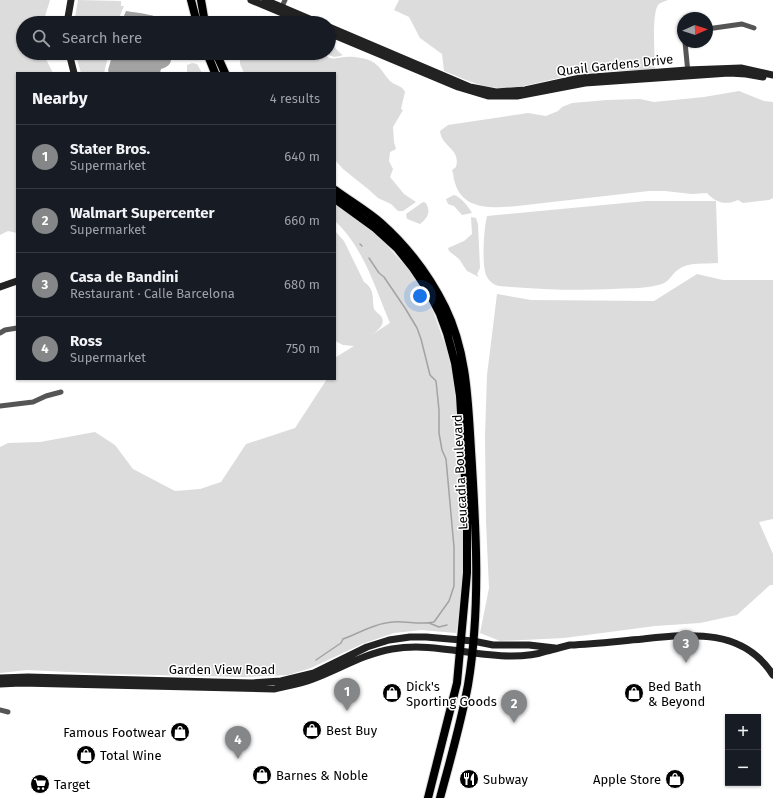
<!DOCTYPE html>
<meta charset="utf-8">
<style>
body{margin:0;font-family:"Fira Sans",sans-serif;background:#20242c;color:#f1f3f6}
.controls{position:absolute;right:12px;bottom:12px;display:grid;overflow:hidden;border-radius:0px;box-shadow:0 1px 3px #0004}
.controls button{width:36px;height:36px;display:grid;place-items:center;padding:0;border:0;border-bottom:1px solid #363941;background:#171b24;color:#f1f3f6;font:20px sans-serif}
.compass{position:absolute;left:677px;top:12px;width:36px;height:36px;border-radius:50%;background:#171b24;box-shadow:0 1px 3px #0004;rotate:87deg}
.you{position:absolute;left:420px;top:296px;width:14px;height:14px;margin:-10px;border:3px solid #fff;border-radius:50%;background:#1a73e8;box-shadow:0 0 0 6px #1a73e833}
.badge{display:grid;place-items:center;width:26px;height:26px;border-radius:50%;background:#858687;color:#fff;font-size:13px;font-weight:700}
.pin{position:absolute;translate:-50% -33px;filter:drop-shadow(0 1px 2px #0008)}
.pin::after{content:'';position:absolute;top:21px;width:14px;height:12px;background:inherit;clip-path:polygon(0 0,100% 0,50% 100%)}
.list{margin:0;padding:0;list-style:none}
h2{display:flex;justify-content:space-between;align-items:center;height:52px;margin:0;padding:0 16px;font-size:17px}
h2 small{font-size:13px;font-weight:400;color:#9ea1a6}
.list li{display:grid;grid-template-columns:26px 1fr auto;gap:12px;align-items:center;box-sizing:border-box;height:64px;padding:0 16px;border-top:1px solid #363941}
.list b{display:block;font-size:15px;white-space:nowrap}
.list p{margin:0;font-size:13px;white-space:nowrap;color:#9ea1a6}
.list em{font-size:13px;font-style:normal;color:#9ea1a6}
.icon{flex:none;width:22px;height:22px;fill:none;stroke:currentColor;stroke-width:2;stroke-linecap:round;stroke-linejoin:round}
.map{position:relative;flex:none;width:773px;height:798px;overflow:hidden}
.search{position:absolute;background:#171b24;box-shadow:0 1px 3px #0004;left:16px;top:16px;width:320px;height:44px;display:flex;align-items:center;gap:10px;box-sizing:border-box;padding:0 14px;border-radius:22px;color:#9ea1a6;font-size:15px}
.panel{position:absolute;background:#171b24;box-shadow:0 1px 3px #0004;left:16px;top:72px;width:320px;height:308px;border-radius:0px}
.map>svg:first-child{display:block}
</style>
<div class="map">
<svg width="773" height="798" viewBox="0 0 773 798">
<rect width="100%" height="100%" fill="#fff"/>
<path fill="#dcdcdc" d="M0 0H50L43 23H23V53H46V59L53 73H17V233L8 231 0 235Z
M78 0 121 1V6H124L117 23H74Z
M399 0H668C666 1 661 2 659 4 651 11 655 57 655 69 626 71 596 71 568 76 545 80 522 89 499 88 479 87 462 78 444 71L442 54 420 38 409 17 394 10Z
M239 17 257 23H228L232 18Z
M329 43C336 46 337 52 343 55 336 57 332 58 327 53H329Z
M75 53H109L104 73H81Z
M240 53H323C331 62 336 57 346 57 352 56 365 58 371 61 380 65 384 75 390 81 395 86 402 85 405 92L401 109 403 110 393 127 394 142 396 149 390 152 389 161 393 169 390 177 404 194 416 202 403 211H398L391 204 378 198 368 189 343 169 335 160V73H244L240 64Z
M192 63 197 64 202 73H187V65Z
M739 91 764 101 773 102V198L769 200 743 203 738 200C725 206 715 202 707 193L692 194 665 191H649L517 206C494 208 463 211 455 183 453 179 454 174 452 170L456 167C461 148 442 148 440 131L448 125 528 113 546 116 558 111 562 107 572 103 607 100 640 99 654 102 704 97Z
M454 195C461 197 468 206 472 213L462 215 454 206 448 204 446 199Z
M646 201H716L718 263C706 264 688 262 679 269 670 275 670 283 658 285 643 289 627 288 612 289 573 291 538 289 499 286 494 285 489 281 487 277 481 267 484 228 487 216Z
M423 202 426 203C431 212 428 218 420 224L407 219 406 214Z
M335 205 361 222 384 242 421 284 434 314 447 350 455 384 465 542 462 600 456 633 421 630 394 633 362 644 311 668 288 675 245 677 109 674 27 670 0 673V447L8 443 40 442 95 432 115 445 133 469 175 491 200 489 221 482 246 444 295 428 327 379H335L336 357 354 346 343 345 335 341V231L344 241 364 282C375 289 372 298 374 309 376 312 379 314 381 316 387 325 376 331 371 335L390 323C375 288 364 248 335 221Z
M471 217 476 218 478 224 480 268 477 274 479 277 467 271 459 259 449 251 448 248 464 241 472 234Z
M697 274 723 280H773V519L759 522 773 554V585H770L737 615 700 623 655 626 564 638 500 641 480 633 489 588 486 522 485 436 487 375 497 294 531 300 654 301Z"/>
<path fill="#a3a3a3" d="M126 11C143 14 153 13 168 23H121Z
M113 53H175L174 57 171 59C171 65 167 67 161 69L160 73H109L108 70Z"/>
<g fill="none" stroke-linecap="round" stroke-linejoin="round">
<path stroke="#a3a3a3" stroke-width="1.5" d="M360 244 362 246
M429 623 439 627 447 625
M316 660 341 643 343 639C359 633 376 623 393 622 407 621 420 625 434 622L449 601 454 586V547L446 459 442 450 439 433V410L436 381 430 375 421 339 417 328 405 308 384 277 379 273 369 258"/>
<defs>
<path id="primary" d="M191 0 197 23
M201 0 205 23
M207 53 215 73
M216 53 225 73
M335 190C350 201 367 211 381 223 408 247 429 275 445 307 467 352 468 401 471 450 476 528 481 607 468 685 461 723 450 761 440 798
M335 199 375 228 397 248 413 268 427 289 440 314 447 333 455 363 460 396 467 512V573L457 683 428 798"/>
</defs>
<use href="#primary" stroke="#dbdbdb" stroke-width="10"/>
<path stroke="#555" stroke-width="5" d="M281 9 285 0
M707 29 742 24 754 28
M685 42 688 73
M0 333 5 330 17 328
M0 406 33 402 46 396 61 392
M0 710 8 712"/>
<path stroke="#222" stroke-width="7" d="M251 0 306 23
M265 0 319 23
M67 23 71 0
M329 27 470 87 496 92 525 90 580 78 687 70 741 68 773 75
M329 33 458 87 488 96H517L585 83 729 73 746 74 763 77
M69 53 74 73
M0 287 17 281
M0 678 28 677 252 683 281 681 314 673 367 647 389 640 410 637H426L473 641 493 645H529L555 648
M0 684 21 683 274 689C287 686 300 684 313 679 340 669 363 654 392 649 432 642 471 656 511 656 522 656 536 655 547 651 555 649 562 647 570 645 595 644 619 641 643 639 691 634 743 628 773 675"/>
<use href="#primary" stroke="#000" stroke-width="8"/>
</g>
<defs>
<symbol id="shop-disc" viewBox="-11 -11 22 22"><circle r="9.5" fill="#000" stroke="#fff"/><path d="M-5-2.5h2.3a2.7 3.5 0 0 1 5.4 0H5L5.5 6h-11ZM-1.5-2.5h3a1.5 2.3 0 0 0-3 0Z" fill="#fff"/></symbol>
<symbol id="restaurant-disc" viewBox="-11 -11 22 22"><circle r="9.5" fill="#000" stroke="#fff"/><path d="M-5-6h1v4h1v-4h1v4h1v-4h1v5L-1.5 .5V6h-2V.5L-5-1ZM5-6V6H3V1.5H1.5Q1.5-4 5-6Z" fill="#fff"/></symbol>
<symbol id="supermarket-disc" viewBox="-11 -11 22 22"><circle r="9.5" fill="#000" stroke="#fff"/><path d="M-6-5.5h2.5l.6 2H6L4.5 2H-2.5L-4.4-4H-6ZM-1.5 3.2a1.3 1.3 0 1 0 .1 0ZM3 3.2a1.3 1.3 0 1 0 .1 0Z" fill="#fff"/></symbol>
</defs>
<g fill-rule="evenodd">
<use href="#shop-disc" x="381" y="682" width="22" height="22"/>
<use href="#shop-disc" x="623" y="682" width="22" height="22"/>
<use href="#shop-disc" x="301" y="719" width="22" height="22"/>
<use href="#shop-disc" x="169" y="721" width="22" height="22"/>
<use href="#shop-disc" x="75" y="744" width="22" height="22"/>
<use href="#shop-disc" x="251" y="764" width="22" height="22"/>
<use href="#restaurant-disc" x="458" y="768" width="22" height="22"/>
<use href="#shop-disc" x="664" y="768" width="22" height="22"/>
<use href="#supermarket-disc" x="29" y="773" width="22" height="22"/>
</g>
<g text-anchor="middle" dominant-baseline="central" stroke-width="3" stroke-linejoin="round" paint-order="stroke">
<g font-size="13" fill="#000" stroke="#fff">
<text transform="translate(615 65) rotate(-6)">Quail Gardens Drive</text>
<text transform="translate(460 472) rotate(-93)">Leucadia Boulevard</text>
<text x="222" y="669">Garden View Road</text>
</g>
<g font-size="13" fill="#000" stroke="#fff" text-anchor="start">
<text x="406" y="686">Dick's<tspan x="406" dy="15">Sporting Goods</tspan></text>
<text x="648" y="686">Bed Bath<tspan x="648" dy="15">&amp; Beyond</tspan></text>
<text x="326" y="730">Best Buy</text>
<text x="166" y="732" text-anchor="end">Famous Footwear</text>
<text x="100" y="755">Total Wine</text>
<text x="276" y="775">Barnes &amp; Noble</text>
<text x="483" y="779">Subway</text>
<text x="661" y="779" text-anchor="end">Apple Store</text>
<text x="54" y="784">Target</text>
</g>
</g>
</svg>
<div class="controls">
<button>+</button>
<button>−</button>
</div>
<svg class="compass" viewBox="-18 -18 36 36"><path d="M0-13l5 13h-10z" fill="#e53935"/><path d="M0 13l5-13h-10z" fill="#9ea1a6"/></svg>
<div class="you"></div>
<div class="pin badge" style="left:347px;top:711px">1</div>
<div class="pin badge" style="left:514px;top:723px">2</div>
<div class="pin badge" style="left:686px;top:663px">3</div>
<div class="pin badge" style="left:238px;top:759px">4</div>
<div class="search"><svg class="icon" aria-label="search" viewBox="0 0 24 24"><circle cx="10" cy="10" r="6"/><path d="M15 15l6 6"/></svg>Search here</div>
<section class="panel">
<h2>Nearby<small>4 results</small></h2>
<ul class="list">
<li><span class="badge">1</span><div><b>Stater Bros.</b><p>Supermarket</p></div><em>640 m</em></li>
<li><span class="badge">2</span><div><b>Walmart Supercenter</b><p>Supermarket</p></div><em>660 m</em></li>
<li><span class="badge">3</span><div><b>Casa de Bandini</b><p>Restaurant · Calle Barcelona</p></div><em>680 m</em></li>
<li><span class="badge">4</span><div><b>Ross</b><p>Supermarket</p></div><em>750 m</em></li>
</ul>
</section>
</div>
